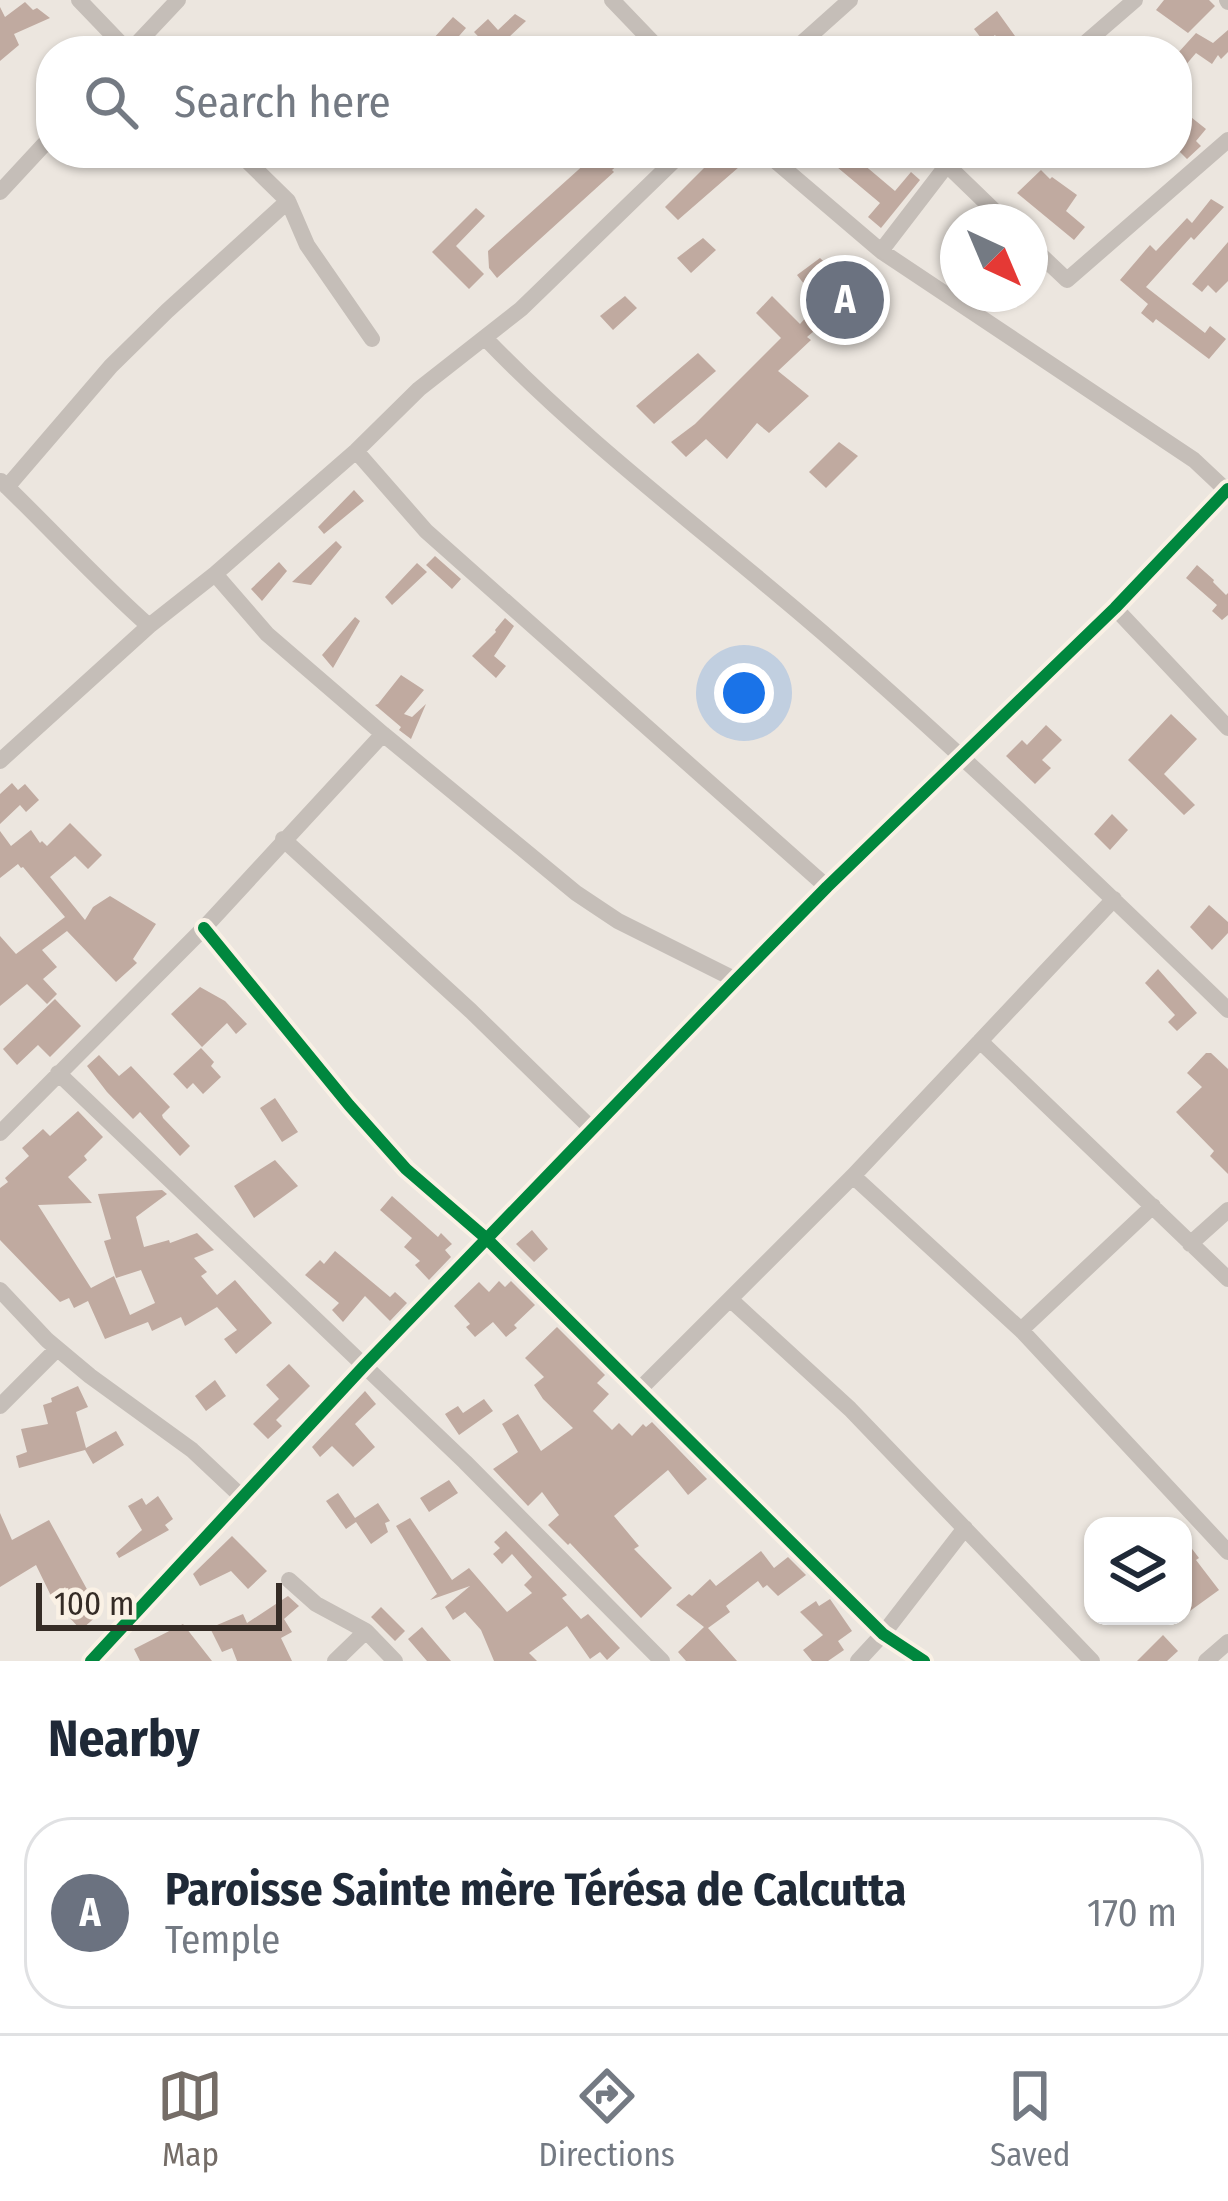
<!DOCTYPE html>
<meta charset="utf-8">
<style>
body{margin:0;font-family:"Fira Sans Condensed",sans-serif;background:#f2f2f3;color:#1f2937}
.controls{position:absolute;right:36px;bottom:36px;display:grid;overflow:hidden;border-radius:24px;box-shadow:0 3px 9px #0004}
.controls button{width:108px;height:108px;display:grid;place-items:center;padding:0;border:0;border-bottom:3px solid #e0e1e3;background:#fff;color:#1f2937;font:60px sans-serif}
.compass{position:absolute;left:940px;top:204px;width:108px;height:108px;border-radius:50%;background:#fff;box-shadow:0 3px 9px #0004;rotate:136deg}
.scale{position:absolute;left:36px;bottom:30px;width:246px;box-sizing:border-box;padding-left:12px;border:6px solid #352c26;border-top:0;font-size:33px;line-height:42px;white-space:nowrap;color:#352c26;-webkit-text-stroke:9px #faf1e5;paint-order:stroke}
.you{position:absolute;left:744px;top:693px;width:42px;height:42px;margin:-30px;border:9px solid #fff;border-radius:50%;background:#1a73e8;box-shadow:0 0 0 18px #1a73e833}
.badge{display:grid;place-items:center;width:78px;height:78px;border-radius:50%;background:#756d67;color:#fff;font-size:39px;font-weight:700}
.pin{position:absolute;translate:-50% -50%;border:6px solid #fff;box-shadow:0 3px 12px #0006}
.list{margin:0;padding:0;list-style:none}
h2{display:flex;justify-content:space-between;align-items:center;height:156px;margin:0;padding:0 48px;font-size:51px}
h2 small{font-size:39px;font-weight:400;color:#747a83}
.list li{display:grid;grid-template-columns:78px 1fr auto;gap:36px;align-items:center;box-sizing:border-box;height:192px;margin:0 24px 24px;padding:0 24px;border:3px solid #e0e1e3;border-radius:48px}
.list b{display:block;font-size:45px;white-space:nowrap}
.list p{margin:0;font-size:39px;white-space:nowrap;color:#747a83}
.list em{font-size:39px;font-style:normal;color:#747a83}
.icon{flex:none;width:66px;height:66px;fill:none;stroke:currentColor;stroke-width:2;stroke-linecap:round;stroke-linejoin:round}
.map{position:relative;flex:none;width:1228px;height:1661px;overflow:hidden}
.search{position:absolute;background:#fff;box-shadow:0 3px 9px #0004;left:36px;right:36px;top:36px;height:132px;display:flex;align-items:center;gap:30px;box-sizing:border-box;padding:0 42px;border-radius:48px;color:#747a83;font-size:45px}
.sheet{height:372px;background:#fff}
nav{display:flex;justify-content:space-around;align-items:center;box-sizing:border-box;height:168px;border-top:3px solid #e0e1e3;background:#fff;font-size:33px;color:#747a83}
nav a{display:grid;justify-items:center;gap:6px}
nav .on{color:#756d67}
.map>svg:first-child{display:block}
</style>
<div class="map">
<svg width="1228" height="1661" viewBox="0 0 1228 1661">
<rect width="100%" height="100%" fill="#ece6df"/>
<path fill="#c0aaa0" d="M1164 0H1209L1215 6 1188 33 1156 10Z
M25 2 33 10 37 8 50 18 14 34 19 45 0 61V7L5 17Z
M997 11 1015 36 1003 46 995 35 985 43 974 29Z
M515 14 526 21 507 39 518 51H492L474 32 488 19 498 30Z
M453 17 466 28 446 51H422Z
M1228 30V52L1221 59 1218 55 1212 64 1196 53 1184 67 1177 60V54L1196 33 1213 43Z
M1182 110 1206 129 1196 141 1201 146 1187 159 1177 149V117Z
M597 153H632L612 170 614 172 497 278 489 268 488 251Z
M719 153H724L739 167 678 220 665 207Z
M840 153H850L895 191 911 172 920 180 881 228 868 217 880 203 831 162Z
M1041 170 1050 179 1052 177 1077 195 1066 211 1085 227 1074 240 1017 193Z
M1211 199 1224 207 1194 240 1191 237 1146 287 1205 333 1210 326 1226 339 1209 359 1156 319 1153 323 1141 313 1148 304 1120 280 1150 245 1156 251 1187 218 1192 223Z
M476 208 485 216 456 246 484 274 469 289 432 252Z
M703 238 716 250 691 273 677 258Z
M1228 242V281L1216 293 1208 285 1202 292 1192 284Z
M820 258 847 284 850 281 859 293 807 337 811 340 778 371 809 396 769 433 757 423 727 459 706 439 686 457 671 442 695 424 781 338 756 313 772 296 800 324 819 303 797 275Z
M625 296 637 308 613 330 600 316Z
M698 353 716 371 654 424 636 406Z
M839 442 858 456 826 488 809 472Z
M354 490 364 501 324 534 318 527Z
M336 541 342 547 311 585 292 582Z
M435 556 461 579 452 589 426 565Z
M279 562 287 571 262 601 251 589Z
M417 563 427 572 392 605 385 597Z
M1197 565 1214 580 1213 582 1226 595 1228 593V615L1222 620 1212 611 1217 605 1186 578Z
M355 617 360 621 333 668 322 655Z
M505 618 514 626 494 656 506 666 496 678 472 656 496 632 495 630Z
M401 675 424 690 404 714 412 717 426 704 411 739 399 730 401 727 375 705 378 704Z
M1171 714 1197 739 1164 774 1195 805 1184 815 1128 760Z
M1046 725 1062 740 1042 760 1051 768 1035 784 1006 756 1022 740 1027 745Z
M12 783 18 790 25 784 39 800 26 812 20 805 0 824V794Z
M1112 814 1128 830 1110 850 1094 834Z
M70 823 102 855 88 869 75 856 50 877 85 920 93 907 110 896 156 924 133 959 137 963 116 982 67 931 42 950 57 967 43 979 57 994 47 1004 27 984 0 1006V936L16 954 65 917 23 867 21 868 18 864 0 878V831L11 846 31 830 40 843 42 841 47 846Z
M1209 905 1228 922V933L1212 950 1190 927Z
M1158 969 1197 1013 1177 1031 1168 1022 1175 1015 1145 983Z
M200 987 225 1001 247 1024 236 1034 227 1023 202 1047 171 1014Z
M55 999 81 1026 50 1057 38 1045 17 1065 3 1049Z
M201 1048 214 1062 211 1066 221 1077 203 1094 193 1083 187 1089 173 1074Z
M1206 1053H1211L1228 1069V1174L1210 1156 1214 1151 1176 1112 1202 1087 1187 1073Z
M99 1055 119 1076 131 1066 170 1107 162 1115 163 1118 190 1146 180 1156 140 1112 133 1119 107 1092 87 1066Z
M275 1098 298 1132 282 1142 260 1108Z
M78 1111 103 1137 84 1156 87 1160 68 1177 92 1203 38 1205 91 1288 114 1276 130 1315 155 1303 141 1270 116 1278 104 1241 111 1239 98 1194 162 1190 167 1194 136 1217 144 1247 169 1240 170 1243 197 1233 214 1250 194 1258 207 1272 201 1276 217 1295 235 1280 272 1323 236 1354 224 1339 237 1330 217 1307 185 1326 181 1317 152 1331 148 1322 105 1339 88 1301 74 1308 69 1298 60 1302 0 1240V1188L8 1182 5 1178 29 1156 22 1148 43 1129 50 1136Z
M275 1160 298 1186 254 1218 234 1186Z
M392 1196 438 1237 441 1233 452 1244 445 1250 451 1257 429 1280 415 1265 420 1261 404 1247 412 1238 380 1210Z
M532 1230 548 1249 534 1262 516 1244Z
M335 1251 390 1297 395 1292 407 1303 390 1321 365 1296 343 1322 332 1310 339 1303 305 1275 320 1260 324 1264Z
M499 1281 505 1287 511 1281 535 1305 514 1325 517 1328 506 1337 493 1322 475 1337 466 1327 470 1324 454 1306 479 1282 489 1292Z
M557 1327 605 1375 597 1383 609 1394 593 1411 612 1430 619 1423 632 1436 643 1424 646 1427 652 1422 707 1479 688 1495 668 1470 614 1516 639 1546 634 1549 672 1588 641 1618 570 1543 568 1545 548 1525 559 1515 542 1492 528 1506 493 1469 518 1452 502 1424 518 1414 541 1451 573 1428 543 1399 534 1385 544 1377 525 1358Z
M289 1364 310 1386 276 1420 282 1426 268 1439 253 1424 279 1399 266 1385Z
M215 1380 226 1396 206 1411 195 1396Z
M78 1386 88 1407 76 1412 86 1448 116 1431 124 1445 93 1464 85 1450 19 1468 16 1456 27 1452 21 1429 48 1424 43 1405 52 1402 51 1398Z
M365 1391 376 1404 355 1424 375 1447 353 1467 332 1446 320 1457 312 1447Z
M484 1399 493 1411 459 1435 445 1414 458 1406 463 1413Z
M449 1480 458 1493 429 1512 420 1498Z
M338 1493 355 1518 378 1503 390 1521 385 1523 388 1532 371 1544 356 1522 346 1529 326 1501Z
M158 1496 173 1519 165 1525 169 1530 119 1558 116 1553 142 1530 128 1506 142 1498 146 1505Z
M0 1513 12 1540 49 1520 100 1613 81 1630 53 1600 36 1565 0 1587Z
M410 1518 452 1580 469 1568 507 1612 532 1593 524 1585 532 1577 512 1554 502 1564 493 1554 500 1548 494 1542 506 1531 567 1595 562 1598 581 1619 588 1614 620 1648 607 1660 600 1652 590 1659 567 1626 529 1653 537 1661H494L481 1630 465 1612 453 1620 445 1607 470 1586 430 1600 437 1594 396 1526Z
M232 1536 267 1571 248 1589 231 1571 200 1586 193 1574Z
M1183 1537 1199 1558 1196 1560 1219 1590 1183 1616Z
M761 1551 774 1568 788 1557 806 1575 778 1596 767 1585 763 1588 758 1581 726 1606 730 1612 708 1628 737 1661H686L678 1652 704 1627 676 1605 689 1594 692 1596 710 1579 716 1586Z
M288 1596 299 1606 284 1619 292 1632 281 1638 292 1661H237L232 1648 222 1652 210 1628 243 1614 247 1623Z
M830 1599 852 1631 838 1641 844 1650 828 1661H812L803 1650 823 1635 800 1612 816 1601 819 1606Z
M381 1607 405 1631 395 1641 371 1617Z
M183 1624 212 1661H140L134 1649Z
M422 1627 451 1661H427L408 1639Z
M1163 1635 1178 1651 1167 1661H1137Z"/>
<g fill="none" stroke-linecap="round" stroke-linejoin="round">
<path stroke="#c5beb8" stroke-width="16" d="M79 0 128 51
M612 0 661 51
M1227 0 1228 2
M130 51 178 0
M793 51 850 0
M1076 51 1135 0
M239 153 288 201 307 245 372 339
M766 153 881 251 1194 460 1228 492
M947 165 1006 222
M0 192 51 137
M1030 245 1067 280 1228 140
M881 251 947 165 961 153
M486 339C589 446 710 535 822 632 961 753 1095 881 1228 1010
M356 451 426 531 827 887
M1 481C51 529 97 580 149 626
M7 487 111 366 167 311 288 201
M215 574 267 634 383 734 576 893 618 921 736 980
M1115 608 1228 728
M0 761 149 626 215 574 356 451 419 389 521 309 682 153
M283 839 471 1011 592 1129
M204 928 349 1105 406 1169 487 1239 883 1634 924 1661
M980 1041 1228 1279
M58 1073 465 1462 662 1661
M0 1133 204 928 383 734
M853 1176 1021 1330 1228 1552
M1190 1244 1228 1210
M0 1290 47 1340 90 1376 192 1450 242 1497
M731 1300 850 1409 1092 1661
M1021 1330 1153 1206
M639 1390 853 1176 1114 899
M0 1406 57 1349
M289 1580 316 1604 366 1631
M91 1661 364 1366 736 980 827 887 1115 608 1228 489
M335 1661 366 1631 395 1661
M858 1661 883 1634 965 1528
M1206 1661 1228 1642"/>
<defs>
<path id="cycleway" d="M204 928 349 1105 406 1169 487 1239 883 1634 924 1661
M91 1661 364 1366 736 980 827 887 1115 608 1228 489"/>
</defs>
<use href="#cycleway" stroke="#faf1e5" stroke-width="20"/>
<use href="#cycleway" stroke="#00873e" stroke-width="12"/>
</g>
</svg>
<div class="controls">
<button><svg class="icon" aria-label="layers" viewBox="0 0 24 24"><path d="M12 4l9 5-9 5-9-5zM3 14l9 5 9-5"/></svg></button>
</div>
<svg class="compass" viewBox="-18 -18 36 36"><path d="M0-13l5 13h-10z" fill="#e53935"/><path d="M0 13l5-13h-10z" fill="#747a83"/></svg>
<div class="scale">100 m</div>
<div class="you"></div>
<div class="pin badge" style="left:845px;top:300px;background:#6b7280">A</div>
<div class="search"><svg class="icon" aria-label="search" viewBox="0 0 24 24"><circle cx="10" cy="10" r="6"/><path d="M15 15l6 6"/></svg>Search here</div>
</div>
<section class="sheet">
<h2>Nearby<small></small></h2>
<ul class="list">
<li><span class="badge" style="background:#6b7280">A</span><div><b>Paroisse Sainte mère Térésa de Calcutta</b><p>Temple</p></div><em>170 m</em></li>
</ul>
</section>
<nav>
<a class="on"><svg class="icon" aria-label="map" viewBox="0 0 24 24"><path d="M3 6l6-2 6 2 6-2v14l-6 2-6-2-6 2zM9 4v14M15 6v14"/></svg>Map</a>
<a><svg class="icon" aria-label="directions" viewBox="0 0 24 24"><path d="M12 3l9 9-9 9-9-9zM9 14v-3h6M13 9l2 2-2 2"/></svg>Directions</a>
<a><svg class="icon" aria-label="saved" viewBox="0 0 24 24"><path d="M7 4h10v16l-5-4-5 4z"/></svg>Saved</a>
</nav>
